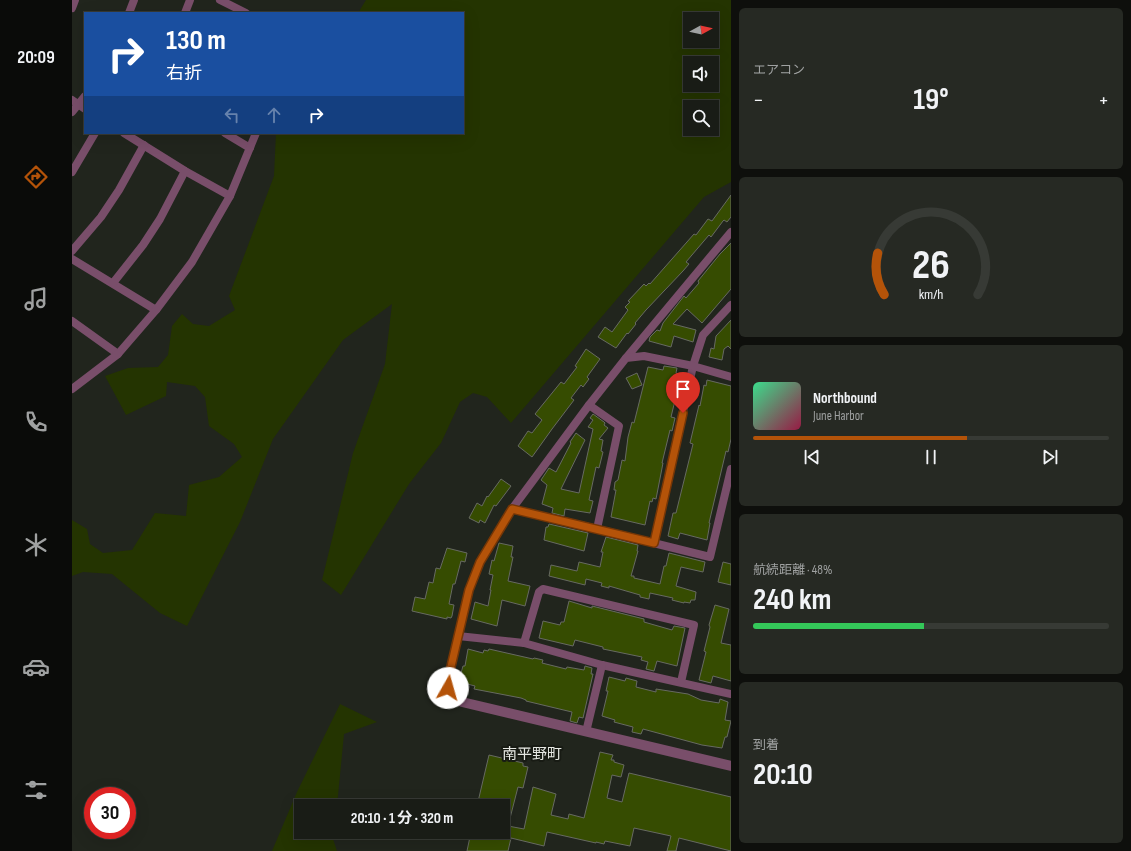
<!DOCTYPE html>
<html lang="ja">
<meta charset="utf-8">
<style>
body{margin:0;font-family:"Sofia Sans Condensed","Noto Sans JP",sans-serif;background:#262923;color:#f1f3f6;height:100vh;display:flex;flex-direction:column;font-size:15px;white-space:nowrap}
*{box-sizing:border-box;margin:0}
p{font-size:13px;color:#9fa1a1}
.icon{flex:none;width:22px;height:22px;fill:none;stroke:currentColor;stroke-width:2;stroke-linecap:round;stroke-linejoin:round}
.map{position:relative;flex:1;overflow:hidden}
.sheet{display:flex;flex-direction:column;gap:8px;padding:8px;background:#0e0f0c;width:400px}
.sheet>*{flex:none}
.hud{position:absolute;left:12px;top:12px;width:380px;height:122px;border-radius:0px;box-shadow:0 4px 16px #0002,0 0 0 1px #373a35;background:#1a4fa0;color:#fff;overflow:hidden}
.needle{width:26px;rotate:82deg}
.buttons{position:absolute;left:611px;top:12px;display:grid;gap:8px}
.buttons a{display:grid;place-items:center;width:36px;height:36px;border-radius:0px;background:#191c16;box-shadow:0 4px 16px #0002,0 0 0 1px #373a35;font-size:20px}
.speed{position:absolute;left:12px;top:787px;display:flex;gap:8px;font-size:20px;font-weight:700;text-align:center}
.speed>*{display:grid;place-content:center;width:52px;height:52px;border-radius:50%;background:#191c16;box-shadow:0 4px 16px #0002,0 0 0 1px #373a35;line-height:1}
.speed .limit{border:6px solid #d22;background:#fff;color:#111}
.pin{position:absolute;display:grid;place-items:center;width:34px;height:34px;color:#fff;margin:-41px -17px;border-radius:50% 50% 50% 0;rotate:-45deg;box-shadow:0 0 4px #0007}
.pin .icon{rotate:45deg}
.me{position:absolute;width:44px;margin:-22px;rotate:7deg;stroke-linejoin:round;filter:drop-shadow(0 0 3px #0008)}
.turn{display:flex;align-items:center;gap:14px;height:84px;padding:0 16px;font-size:18px}
.turn .icon{width:52px;height:52px;stroke-width:2.5}
.turn b{display:block;font-size:28px;line-height:34px}
.lanes{display:flex;align-items:center;height:38px;padding:0 16px;background:#0003;justify-content:center;gap:20px;direction:ltr}
.lanes .off{opacity:.35}
.big{font-size:30px;font-weight:700;line-height:1.1}
.sheet .widget{flex:1;display:flex;flex-direction:column;justify-content:center;gap:6px;min-width:0;padding:0 14px;border-radius:6px;background:#262923}
.sheet .dial{align-items:center;gap:0}
.dial svg{height:104px;overflow:visible;fill:none;stroke:#373a35;stroke-width:7;stroke-linecap:round;text-anchor:middle}
.dial text{fill:#f1f3f6;stroke:none}
.song{display:flex;align-items:center;gap:12px}
.cover{width:48px;height:48px;border-radius:6px;background:linear-gradient(135deg,hsl(150 70% 55%),hsl(340 70% 35%))}
.played{height:4px;border-radius:2px;background:linear-gradient(90deg,#b45309 60%,#373a35 60%)}
.keys{display:flex;justify-content:space-around;direction:ltr}
.heat{display:flex;justify-content:space-between;align-items:center;font-size:22px;direction:ltr}
.charge{height:6px;border-radius:3px;background:linear-gradient(90deg,#34c759 48%,#373a35 0)}
.trip{position:absolute;left:222px;top:799px;width:216px;height:40px;border-radius:0px;background:#191c16;box-shadow:0 4px 16px #0002,0 0 0 1px #373a35;font-weight:700;line-height:40px;text-align:center}
main{display:flex;flex:1;min-height:0}
.dock{display:flex;flex-direction:column;width:72px;justify-content:space-around;align-items:center;background:#0a0b09;color:#9fa1a1}
.dock .icon{width:28px;height:28px}
.dock .selected{color:#b45309}
.dock b{font-size:18px;color:#f1f3f6}
.map>svg:first-child{display:block}
.green{fill:#243401;fill-rule:evenodd}
.building{fill:#364c01;stroke:#676a62}
.lines{fill:none;stroke-linecap:round;stroke-linejoin:round}
.minor{stroke:#794e6a;stroke-width:8}
.tertiary{stroke:#794e6a;stroke-width:10}
.route-casing{stroke:#753606;stroke-width:10}
.route{stroke:#b45309;stroke-width:7}
.labels{text-anchor:middle;stroke-width:4;stroke-linejoin:round;paint-order:stroke}
.quarter-label{font-size:15px;fill:#e6e8e3;stroke:#181b14}
</style>
<main>
<nav class="dock">
<b>20:09</b>
<svg class="icon selected" aria-label="directions" viewBox="0 0 24 24"><path d="M12 3l9 9-9 9-9-9zM9 14v-3h6M13 9l2 2-2 2"/></svg>
<svg class="icon" aria-label="music" viewBox="0 0 24 24"><path d="M9 18V5l10-2v13"/><circle cx="6" cy="18" r="3"/><circle cx="16" cy="16" r="3"/></svg>
<svg class="icon" aria-label="phone" viewBox="0 0 24 24"><path d="M5 4h4l2 5-3 2q2 4 5 5l2-3 5 2v4C11 20 4 13 5 4z"/></svg>
<svg class="icon" aria-label="climate" viewBox="0 0 24 24"><path d="M12 3v18M4 7l16 10M4 17L20 7"/></svg>
<svg class="icon" aria-label="car" viewBox="0 0 24 24"><path d="M5 17H2v-5l4-1 3-4h7l3 4 3 1v5h-3M9 17h6M6 11h13"/><circle cx="7" cy="17" r="2"/><circle cx="17" cy="17" r="2"/></svg>
<svg class="icon" aria-label="filters" viewBox="0 0 24 24"><path d="M4 7h16M4 17h16"/><circle cx="9" cy="7" r="2"/><circle cx="15" cy="17" r="2"/></svg>
</nav>
<div class="map">
<svg width="659" height="851" viewBox="0 0 659 851">
<rect width="100%" height="100%" fill="#21251d"/>
<g class="green">
<path d="M294 0H659V182L632 197 439 423 415 397 401 393 388 402 369 443 337 484 269 595 250 580 281 453 313 364 320 304 271 340 201 439 168 522 115 626 88 613 40 574 11 572 0 576V520L15 529 18 544 31 553 60 550 83 513 114 516 117 485 147 477 170 457 162 444 137 426 133 397 123 386 95 382 94 396 54 415 33 376 56 368 86 367 96 355 100 326 110 314 121 324 137 326 163 310 157 296 202 176 204 133H391V13H286ZM618 19H640V41H618ZM618 63H640V85H618ZM618 107H640V129H618Z"/>
<path d="M268 704 305 722 272 734 265 806H229V832H262L261 839 265 851H200L225 792Z"/>
</g>
<g class="building">
<path d="M659 195V217L655 222 652 220 651 221 639 237 637 235 614 262 617 264 611 271 574 310 563 323 564 324 556 334 555 333 544 348 526 337 533 327 540 332 556 310 553 307 558 302 556 301 572 284 574 286 577 283 578 284 622 234 624 235 636 219 640 221Z"/>
<path d="M659 243V289L630 323 615 309 601 324 624 330 621 342 602 336 599 347 577 341 578 337 585 330 588 331 591 323 612 296 614 298 627 283 626 281 648 254Z"/>
<path d="M659 320V349L656 346 652 349 650 360 637 357 639 348 642 349 644 336Z"/>
<path d="M514 349 528 359 515 377 517 379 511 387 509 385 499 398 502 400 480 429 460 457 446 446 456 431 460 433 470 420 463 414 489 382 492 384 505 367 503 366Z"/>
<path d="M592 366 605 368 604 373 610 375 607 393 605 392 599 417 603 418 600 431 598 430 590 463H591L584 499 581 498 580 502 578 501 573 525 539 517 544 490H542L543 482 546 480 550 460 553 461 556 437 560 422 562 423 576 367 591 370Z"/>
<path d="M565 373 570 385 560 389 554 378Z"/>
<path d="M635 380 659 386V439L656 452 654 451 637 523H638L635 540 608 533 606 539 596 536 601 513H604L621 444 618 443 627 405 628 406 632 385 634 386Z"/>
<path d="M521 414 532 422 533 423 532 425 536 428 527 439 531 440 529 451 531 452 527 468 524 467 517 500 521 501 518 513 493 509 492 516 480 513 481 508 470 504 475 485 469 480 477 468 484 472 499 443 498 442 504 433 513 440 489 489 507 493 521 429 516 427 521 420 518 418Z"/>
<path d="M429 479 439 486 424 506 422 505 413 523 408 520 407 523 397 518 405 503 410 506 415 496 416 497Z"/>
<path d="M477 524 516 533 512 551 472 540 474 527H476Z"/>
<path d="M534 537 566 545 565 551H566L559 576H562V578L588 584 592 566H594L597 553 633 562 631 572 609 567 604 586 624 592 623 600H619L618 603 612 602V603L600 600 601 598 578 593 577 599 568 597V595L537 586V588L529 586 530 583 514 579 513 585 477 576 479 565 505 571 507 562 528 567 531 552H529Z"/>
<path d="M427 543 441 546 439 557H441L436 581 458 586 453 606 430 600 425 626 399 619 403 602 416 606 419 590H418L421 575 417 574 420 560 422 561Z"/>
<path d="M375 548 395 553 393 562 389 561 383 584H381L377 604 382 605 380 616 379 618 375 617V619L340 611 343 597 353 599 357 582 361 583 364 568 368 569Z"/>
<path d="M651 562 659 564V585L646 582Z"/>
<path d="M497 601 520 608V606L572 619V622L600 630 602 626 613 628 605 666 585 661 582 671 574 669 576 662 569 660 570 657 531 649V647L503 640 501 646 467 638 471 621 488 625 489 622H492Z"/>
<path d="M643 605 657 609 649 643 659 645V681L641 676 639 683 627 680 634 652 632 651 638 627 637 625Z"/>
<path d="M396 649 411 653 412 650 416 651 417 649 461 659 462 658 471 660 470 663 494 669 495 667 512 670 513 666 520 668 519 674H521L511 718 507 717 505 723 498 721 500 712 454 701V700L449 698 402 689 403 686 388 682 387 680 391 666H393Z"/>
<path d="M537 677 553 681 554 678 565 681 564 687 584 692V689L616 694 629 700 647 703 648 699 656 702 653 720 659 721 655 737H653L650 748 630 745 571 729 569 734 560 732 561 727 542 722 543 720 530 716 536 691H534Z"/>
<path d="M528 752 541 755 539 760H542V762L552 765 549 777 540 775 535 798 550 802 557 773 659 797V851L607 838 604 851H595L599 836 562 828 558 846 533 841 532 844 524 842V843L475 832 472 846 439 838 436 851H395L399 832H431V806H405L417 755 451 763V766L456 767 451 788 446 787 436 826 452 829 461 787 484 794 479 815 496 819 497 814 512 818Z"/>
</g>
<g class="lines">
<g class="minor">
<path d="M148 0 174 13"/>
<path d="M0 8 3 0"/>
<path d="M57 13 62 0"/>
<path d="M113 13 118 0"/>
<path d="M0 100 13 109"/>
<path d="M0 112 13 96"/>
<path d="M52 133 113 171 158 196"/>
<path d="M153 133 178 148"/>
<path d="M0 172 23 133"/>
<path d="M0 251 29 217 47 190 72 145"/>
<path d="M0 259 84 310"/>
<path d="M41 283 71 245 88 219 113 171"/>
<path d="M0 321 46 354"/>
<path d="M554 358 659 232"/>
<path d="M0 389 46 354 84 310 120 262 158 196 184 133"/>
<path d="M517 405 547 426 525 529"/>
<path d="M440 509 525 529 638 557 659 469"/>
<path d="M582 543 621 366 631 335 659 305"/>
<path d="M386 636 452 643 530 665 659 694"/>
<path d="M452 643 467 592 471 589 622 625 609 682"/>
<path d="M382 696 376 688 377 675 397 590 408 562 440 509 517 405 554 358 572 356 621 366 659 377"/>
<path d="M514 732 530 665"/>
</g>
<path class="tertiary" d="M382 696 390 702 659 766"/>
</g>
<g class="lines">
<g class="route-casing">
<path id="route" d="M376 688 377 675 397 590 408 562 440 509 582 543 611 413"/>
</g>
<use href="#route" class="route"/>
</g>
<g class="labels">
<g class="quarter-label">
<text x="460" y="759">南平野町</text>
</g>
</g>
</svg>
<div class="buttons">
<a><svg class="needle" viewBox="-14 -14 28 28"><path d="M0-13l5 13h-10z" fill="#e53935"/><path d="M0 13l5-13h-10z" fill="#9fa1a1"/></svg></a>
<a><svg class="icon" aria-label="sound" viewBox="0 0 24 24"><path d="M4 9h4l5-4v14l-5-4H4zM17 9q2 3 0 6"/></svg></a>
<a><svg class="icon" aria-label="search" viewBox="0 0 24 24"><circle cx="10" cy="10" r="6"/><path d="M15 15l6 6"/></svg></a>
</div>
<div class="speed"><div class="limit">30</div></div>
<div class="pin" style="left:611px;top:413px;background:#d93025"><svg class="icon" aria-label="arrive" viewBox="0 0 24 24"><path d="M6 21V4h12l-3 4 3 4H6"/></svg></div>
<svg class="me" style="left:376px;top:688px" viewBox="-20 -20 40 40"><circle r="19" fill="#fff"/><path d="M0-13L10 11 0 6-10 11z" fill="#b45309"/></svg>
<div class="trip">20:10 · 1 分 · 320 m</div>
<div class="hud">
<div class="turn"><svg class="icon" aria-label="right" viewBox="0 0 24 24"><path d="M7 20v-9h11M14 6l5 5-5 5"/></svg><div><b>130 m</b>右折</div></div>
<div class="lanes"><svg class="icon off" aria-label="left" viewBox="0 0 24 24"><path d="M17 20v-9H6M10 6l-5 5 5 5"/></svg><svg class="icon off" aria-label="ahead" viewBox="0 0 24 24"><path d="M12 20V5M6 11l6-6 6 6"/></svg><svg class="icon" aria-label="right" viewBox="0 0 24 24"><path d="M7 20v-9h11M14 6l5 5-5 5"/></svg></div>
</div>
</div>
<section class="sheet">
<div class="widget"><p>エアコン</p>
<div class="heat"><a>−</a><b class="big">19°</b><a>+</a></div>
</div>
<div class="widget dial"><svg viewBox="0 0 100 80">
<path d="M14 69A42 42 0 1 1 86 69"/>
<path d="M14 69A42 42 0 0 1 9 37" stroke="#b45309"/>
<text x="50" y="56" font-size="32" font-weight="700">26</text>
<text x="50" y="72" font-size="11">km/h</text>
</svg></div>
<div class="widget">
<div class="song"><i class="cover"></i><div><b>Northbound</b><p>June Harbor</p></div></div>
<div class="played"></div>
<div class="keys"><svg class="icon" aria-label="previous" viewBox="0 0 24 24"><path d="M18 5L8 12l10 7zM5 5v14"/></svg><svg class="icon" aria-label="pause" viewBox="0 0 24 24"><path d="M8 5v14M16 5v14"/></svg><svg class="icon" aria-label="next" viewBox="0 0 24 24"><path d="M6 5l10 7-10 7zM19 5v14"/></svg></div>
</div>
<div class="widget"><p>航続距離 · 48%</p><b class="big">240 km</b><div class="charge"></div></div>
<div class="widget"><p>到着</p><b class="big">20:10</b></div>
</section>
</main>
